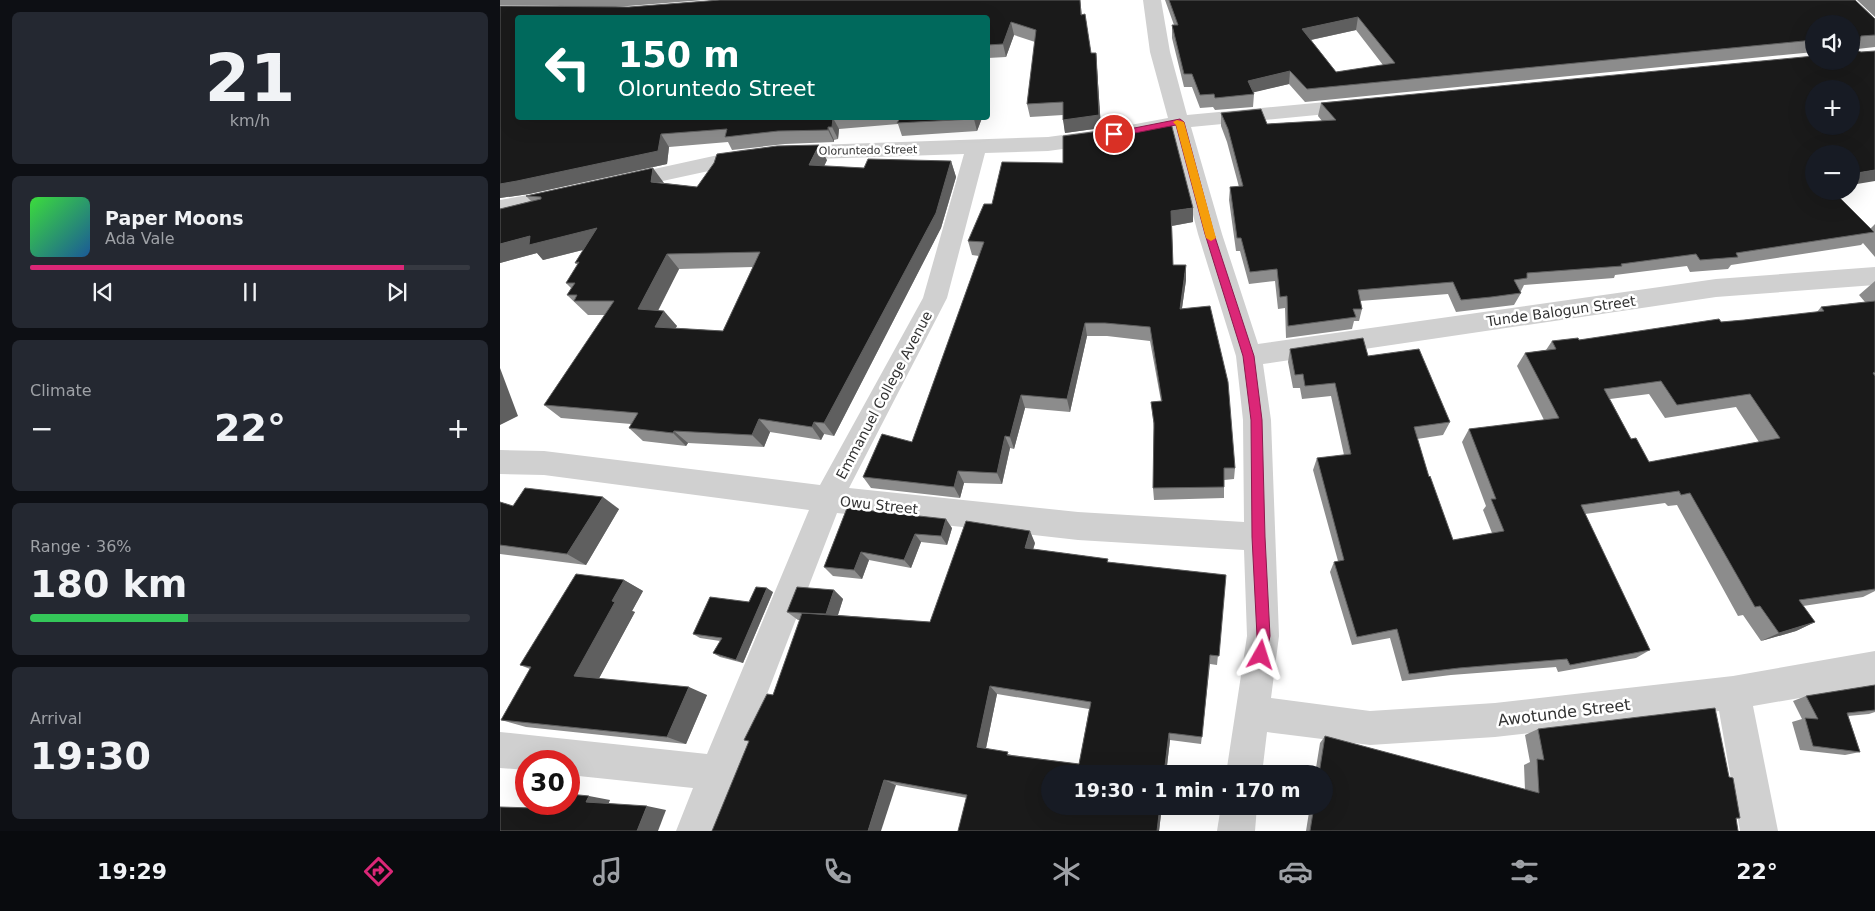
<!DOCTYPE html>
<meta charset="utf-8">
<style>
body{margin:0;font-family:"DejaVu Sans",sans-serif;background:#242831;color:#f1f3f6;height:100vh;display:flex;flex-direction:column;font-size:19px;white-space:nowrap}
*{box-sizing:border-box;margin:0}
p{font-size:16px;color:#9ea1a6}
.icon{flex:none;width:28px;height:28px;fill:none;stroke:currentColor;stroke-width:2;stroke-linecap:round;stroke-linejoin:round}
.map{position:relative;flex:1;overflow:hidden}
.panel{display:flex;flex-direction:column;gap:12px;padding:12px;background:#0d0f14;width:500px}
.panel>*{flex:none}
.banner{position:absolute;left:15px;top:15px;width:475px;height:105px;border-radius:5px;box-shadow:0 5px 20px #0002;background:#00695c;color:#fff;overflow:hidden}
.buttons{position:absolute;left:1305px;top:15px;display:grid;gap:10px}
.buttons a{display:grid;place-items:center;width:55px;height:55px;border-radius:50%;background:#171b24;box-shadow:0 5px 20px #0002;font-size:25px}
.speed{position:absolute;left:15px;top:750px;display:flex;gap:10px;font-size:25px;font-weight:700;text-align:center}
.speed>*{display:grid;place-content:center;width:65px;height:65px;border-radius:50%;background:#171b24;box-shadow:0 5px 20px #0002;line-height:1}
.speed .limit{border:8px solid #d22;background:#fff;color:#111}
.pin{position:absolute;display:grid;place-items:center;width:42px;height:42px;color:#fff;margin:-21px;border:2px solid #fff;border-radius:50%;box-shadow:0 1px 5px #0007}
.me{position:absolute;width:55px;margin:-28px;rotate:6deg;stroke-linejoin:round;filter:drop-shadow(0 0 4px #0008)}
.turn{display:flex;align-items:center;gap:18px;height:105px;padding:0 20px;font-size:22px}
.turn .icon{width:65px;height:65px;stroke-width:2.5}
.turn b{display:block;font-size:35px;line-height:42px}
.big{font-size:38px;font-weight:700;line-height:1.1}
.panel .widget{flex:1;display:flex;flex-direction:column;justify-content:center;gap:8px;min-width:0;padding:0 18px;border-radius:8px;background:#242831}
.panel .dial{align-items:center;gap:0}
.dial b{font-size:65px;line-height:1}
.song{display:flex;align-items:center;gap:15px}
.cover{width:60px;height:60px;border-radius:8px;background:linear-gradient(135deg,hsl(120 70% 55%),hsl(210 70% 35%))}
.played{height:5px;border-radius:2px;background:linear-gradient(90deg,#db2777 85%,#363941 85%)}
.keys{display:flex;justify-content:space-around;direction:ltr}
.heat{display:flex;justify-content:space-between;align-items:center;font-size:28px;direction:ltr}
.charge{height:8px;border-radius:4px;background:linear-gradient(90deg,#34c759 36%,#363941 0)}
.trip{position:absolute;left:541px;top:765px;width:292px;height:50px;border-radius:25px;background:#171b24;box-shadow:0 5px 20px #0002;font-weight:700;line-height:50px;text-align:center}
.menu{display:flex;height:80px;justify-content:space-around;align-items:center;background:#090b0e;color:#9ea1a6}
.menu .icon{width:35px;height:35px}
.menu .on{color:#db2777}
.menu b{font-size:22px;color:#f1f3f6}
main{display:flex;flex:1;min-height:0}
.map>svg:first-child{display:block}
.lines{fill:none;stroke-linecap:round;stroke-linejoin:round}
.minor{fill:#d0d0d0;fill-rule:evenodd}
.wall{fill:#8c8c8c;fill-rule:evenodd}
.shaded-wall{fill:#5f5f5f}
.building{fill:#1a1a1a;stroke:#5f5f5f;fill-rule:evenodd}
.route{fill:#db2777;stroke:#8e194d}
.slow{fill:#f59e0b}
.labels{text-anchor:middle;stroke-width:5;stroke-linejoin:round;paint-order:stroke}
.far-street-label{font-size:11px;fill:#333;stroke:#fff}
.street-label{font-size:14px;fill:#333;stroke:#fff}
.near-street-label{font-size:16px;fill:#333;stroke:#fff}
</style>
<main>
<section class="panel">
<div class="widget dial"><b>21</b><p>km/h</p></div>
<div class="widget">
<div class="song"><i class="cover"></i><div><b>Paper Moons</b><p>Ada Vale</p></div></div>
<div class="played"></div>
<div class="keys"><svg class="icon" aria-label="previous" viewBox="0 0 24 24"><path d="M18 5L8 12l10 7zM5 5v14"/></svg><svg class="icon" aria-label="pause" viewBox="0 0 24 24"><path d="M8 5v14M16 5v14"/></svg><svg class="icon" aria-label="next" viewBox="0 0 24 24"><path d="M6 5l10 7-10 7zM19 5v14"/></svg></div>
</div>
<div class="widget"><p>Climate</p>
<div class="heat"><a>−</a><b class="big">22°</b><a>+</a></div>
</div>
<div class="widget"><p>Range · 36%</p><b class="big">180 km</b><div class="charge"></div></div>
<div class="widget"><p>Arrival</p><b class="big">19:30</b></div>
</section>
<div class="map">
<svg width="1375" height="831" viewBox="0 0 1375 831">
<rect width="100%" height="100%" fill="#fff"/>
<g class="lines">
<g class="minor">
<path d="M643 0H661L670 52 687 115 858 99 865 101 868 105 865 109 858 111 691 127 722 234 758 344 1216 279 1375 267V285L1216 297 763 364 771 420 779 636 771 698 870 711 995 703 1233 676 1375 651V685L1253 706 1278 831H1240L1219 711 995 737 870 745 767 732 762 774H726L747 636 744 550 578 540 337 513 214 831H176L193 788 69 775V761H26V770L0 768V732L207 754 309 510 44 475 0 474V450L44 451 320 485 423 298 464 154 285 160 241 164 121 190 113 188 110 183 113 178 241 150 285 146 548 137 614 128 668 118 650 52ZM671 130 698 234 736 356 743 420 744 522 578 512 349 488 447 298 485 153 548 151 614 142Z"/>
<path d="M45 192 53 195 56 200 53 205 0 216V200Z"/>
<path d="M721 806H757L755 831H717Z"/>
</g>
</g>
<g class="wall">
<path d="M0 0H204L115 7H129L220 0H580L582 15 585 14 591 53H596L601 128 565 133 563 115 530 117 527 104 535 42 514 35 506 57 488 58V18H18V118H482L477 131 402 136 398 124 339 129 338 139 334 140V142L285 144 232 150 228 142 169 147 167 164 29 194 0 198V6H62L0 5Z"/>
<path d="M665 0H1355L1375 19V47L1357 49 1356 50 1351 154 1314 191 1370 229 1375 224V257L1363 243 1361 245 1231 265 1228 269 1190 272 1187 266 1115 275 1114 278 1024 285 1021 291H1020L1021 293 1014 305 956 312 948 294 860 301 862 309 859 321H854L852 329 786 338 785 308 778 309 775 281 749 284 740 251H736L729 200 730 187H739L727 142 721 126V113L767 124 822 121 818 116 821 103 1351 61 1314 24V52L805 102 789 84 753 92 754 94 753 107 715 110 713 107 700 108 692 87H684L672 38V25H674ZM856 30 883 65 836 72 811 40Z"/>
<path d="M1357 0H1375V17Z"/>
<path d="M600 134 693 222 672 226 673 265 686 280 682 308 735 468 734 479 724 480V498L654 500 653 488 654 428 651 402 661 401 650 341 607 336H587L570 412 525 408 514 449 510 448 502 484 464 483 460 498 371 488 363 477 412 442 479 256 472 255 468 241 492 204 563 163Z"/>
<path d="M327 160 324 166 364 168 451 161 456 177 441 228 334 436 324 434 321 440 270 432 264 447 188 443 186 446 143 441 129 428 131 424 61 418 44 405 105 315H88L67 295 71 288 66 283 78 265 75 263 83 250 43 260 37 253 0 263V209L31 201 26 196 164 183 197 187ZM253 267 223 331 175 328 177 326 158 311 179 269Z"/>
<path d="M1375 281V591L1363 597 1303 606 1315 622 1296 631 1261 641 1243 615 1238 616 1177 505 1168 506 1165 503 1085 514 1150 650 1136 658 1058 672 1056 667 951 675 902 681 890 638 852 645 830 572 834 562 838 561 813 470 817 458 844 455 831 396 802 399 800 388H793L788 362 790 349 868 356 950 422 943 435 917 439 929 477 953 540 992 533 983 510 986 506 962 442 969 429 1044 420 1017 366 1025 353 1046 350 1052 341 1079 340 1221 322 1244 320 1317 312 1321 307 1365 302 1359 295ZM1149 394 1165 418 1236 407 1259 442 1149 462 1131 439 1110 399Z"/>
<path d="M0 502 13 506 119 509 86 565 0 554Z"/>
<path d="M347 508 452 528 447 545 421 542 411 568 369 560 362 579 333 576 324 567Z"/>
<path d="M535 543 533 549 608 559V562L726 575 717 665 710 664 701 744 670 740 666 774H550L662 806 659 831H458L467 798 396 785 244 740 273 695 300 620H298L287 612 334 590 343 599 338 615 430 622ZM497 694 589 709 579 764 512 755 486 748Z"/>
<path d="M124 580 143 591 132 611 135 612 99 678 207 695 186 744 26 727 1 720 30 669 20 665Z"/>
<path d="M273 592 243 663 220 657 213 653 220 641 200 638 193 634 249 602Z"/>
<path d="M1375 685V712L1369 714 1348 716 1360 752 1345 755 1300 750 1292 722 1302 719 1293 701 1306 696Z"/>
<path d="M1038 729 1229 777 1240 818 1236 819 1238 831H806L810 806H825V774H815L820 743 825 736 1025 790 1024 765 1030 762 1025 735Z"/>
</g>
<g class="shaded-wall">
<path d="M858 17 856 30 801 42 802 29Z"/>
<path d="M511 22 514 35 506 57 503 44Z"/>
<path d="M596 53 601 128 565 133 563 120Z"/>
<path d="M790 71 789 84 747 94 748 81Z"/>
<path d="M333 118 339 129 338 139 332 127Z"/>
<path d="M474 118H482L477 131 474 119Z"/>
<path d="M328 127 334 140V142L328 130Z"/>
<path d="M161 134 169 147 167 164 29 194 0 198V184Z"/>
<path d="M319 145 327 160 317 181 309 165Z"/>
<path d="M451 161 456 177 441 228 334 436 324 423Z"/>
<path d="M153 168 164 183 151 182Z"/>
<path d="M1375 170V181L1351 185V174Z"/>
<path d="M693 208V222L671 226V211Z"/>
<path d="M97 228 110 243 43 260 37 253 0 263V244L30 236Z"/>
<path d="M167 254 179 269 151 324 138 309Z"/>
<path d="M686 265V280L680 322V309Z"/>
<path d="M164 311 177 326 168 341 155 327Z"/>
<path d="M585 323 587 336 570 412 567 399Z"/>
<path d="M0 368 18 416 0 425Z"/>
<path d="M521 395 525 408 514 449 510 437Z"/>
<path d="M259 419 270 432 264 447 252 435Z"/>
<path d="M314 422 324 434 321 440 312 427Z"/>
<path d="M174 431 188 443 186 446 173 433Z"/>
<path d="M505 436 510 448 502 484 497 473Z"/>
<path d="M458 471 464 483 460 498 454 487Z"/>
<path d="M103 497 119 509 86 565 67 554Z"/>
<path d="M446 519 452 528 447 545 441 536Z"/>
<path d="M530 531 535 543 530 560 525 548Z"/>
<path d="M415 534 421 542 411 568 404 560Z"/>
<path d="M361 552 369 560 362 579 354 570Z"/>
<path d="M124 580 143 591 132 611 135 612 96 684 74 676 112 601Z"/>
<path d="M267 588 273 592 243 663 236 660Z"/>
<path d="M334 590 343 599 335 624 325 616Z"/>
<path d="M1315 622 1296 631 1261 641 1279 633Z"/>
<path d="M490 686 497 694 485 753 477 747Z"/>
<path d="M189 687 207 695 186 744 167 737Z"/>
<path d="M669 733 670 740 666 774H664Z"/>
<path d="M384 780 396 785 381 831H368Z"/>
<path d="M89 796 110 800 108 805 86 802Z"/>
<path d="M147 806 166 810 158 831H137Z"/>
<path d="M660 806H662L659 831H657Z"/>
</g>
<g class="building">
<path d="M220 0H580L581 15 585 14 591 53H596L599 115 563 120V102L527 104 536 30 511 22 503 44 488 45V18H18V118H333L332 127H328V130L278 131 225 137 227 129 161 134 158 151 17 181 0 184V6L129 7Z"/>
<path d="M669 0H1355L1375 19V35L1361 36 1359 46 1354 47 1353 49 1361 52 1375 51V170L1351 174V154H1314V191H1333L1374 232 1236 253 1238 257 1200 260 1196 254 1121 264 1122 266 1027 273V278L1014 280 1021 293 991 297 961 300 953 282 858 290 862 309H853L856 317 788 326 787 296 780 297 777 269 750 272 741 238H737L730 187 743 186 728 129 721 113 761 109 767 124 836 120 821 103 1314 56V61H1351V24H1314V40L807 89 790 71 748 81 754 94 715 98 714 94 700 95 692 74H684L672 25H678ZM858 17 895 63 836 72 802 29ZM1314 89H1351V126H1314Z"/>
<path d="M400 118H474V119L397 123Z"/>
<path d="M671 123 693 208 671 211 673 265H686L680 309 710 306 728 382 735 468H724V487L653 488 654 423 651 402 662 401 650 327 605 323H585L567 399 521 395 510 437 505 436 497 473 458 471 454 487 363 477 382 434 412 442 484 242 468 241 484 204H492L502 162 563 163V136L600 131V134Z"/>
<path d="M319 145 309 165 364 168 368 159 451 161 436 213 324 423 314 422 312 427 259 419 252 435 174 431 173 433 129 428 138 413 44 405 114 301H74L77 295H67L75 283H66L79 262 75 263 97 228 29 245 30 236 0 244V209L41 199V197L26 196 153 168 151 182 197 187 214 163 217 154 277 146ZM260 252 223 331 155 327 164 311 138 309 167 254Z"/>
<path d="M1375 301V372L1373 373 1375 376V589L1299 600 1315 622 1279 633 1260 606 1255 607 1190 493 1181 495 1179 491 1081 505 1150 650 1070 665 1067 659 959 668 909 674 897 629 857 637 834 562 844 560 817 458 851 454 835 383 805 386 803 374 795 375 790 349 863 338 868 356 919 349 950 422 914 427 929 477 930 476 953 540 1004 531 991 499H996L969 429 1059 418 1025 353 1056 349 1052 341 1078 338 1079 340 1219 319 1221 322 1244 320 1324 311 1321 307ZM1161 381 1177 405 1250 394 1280 438 1149 462 1136 438 1131 439 1104 389Z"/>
<path d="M25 488 103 497 67 554 0 545V502L13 506Z"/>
<path d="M347 508 446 519 441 536 415 534 404 560 361 552 354 570 324 567Z"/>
<path d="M466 521 530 531 525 548 608 559 607 562 726 575 719 656 710 655 702 737 669 733 664 774H550V806H660L657 831H458L467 795 384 780 368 831H212L249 741 244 740 267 694 273 695 302 613 430 622ZM490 686 591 702 579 764 507 755 508 752 477 747Z"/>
<path d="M76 574 124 580 112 601 115 602 74 676 189 687 167 737 1 720 31 667 20 665Z"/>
<path d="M256 587 267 588 236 660 213 653 222 638 193 634 210 597 249 602Z"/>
<path d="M297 587 334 590 326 614 302 613 287 612Z"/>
<path d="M1375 685V710L1347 713 1360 752 1313 746 1305 718 1318 719 1306 696Z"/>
<path d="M1215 708 1229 777 1233 778 1240 818H1236L1238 831H810L814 806H825V774H819L825 736 1039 793 1037 759 1044 760 1038 729Z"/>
<path d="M69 794 89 796 86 802 147 806 137 831H0V807L34 808 37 804H69Z"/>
</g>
<path class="route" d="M680 119 684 122 714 234 754 356 762 420 765 537 770 636 765 660 761 662 756 660 754 655 757 636 752 537 751 420 743 356 705 234 676 125 614 137 609 134 614 132Z"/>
<path class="slow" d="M677 120 684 122 716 238 711 241 706 238 676 125 673 122Z"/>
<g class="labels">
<g class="far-street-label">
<text transform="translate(368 150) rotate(-1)" y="4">Oloruntedo Street</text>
</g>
<g class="street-label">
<text transform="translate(1061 311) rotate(-8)" y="5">Tunde Balogun Street</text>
<text transform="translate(384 395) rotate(-62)" y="5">Emmanuel College Avenue</text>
<text transform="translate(379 505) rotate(6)" y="5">Owu Street</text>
</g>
<g class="near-street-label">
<text transform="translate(1064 712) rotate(-7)" y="6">Awotunde Street</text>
</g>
</g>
</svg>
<div class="buttons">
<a><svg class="icon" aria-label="sound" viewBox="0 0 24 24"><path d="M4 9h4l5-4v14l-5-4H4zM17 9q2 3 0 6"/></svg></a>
<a>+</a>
<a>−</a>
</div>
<div class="speed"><div class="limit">30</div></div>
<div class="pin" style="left:614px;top:134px;background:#d93025"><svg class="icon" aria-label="arrive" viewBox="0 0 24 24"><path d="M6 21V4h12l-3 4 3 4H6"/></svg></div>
<svg class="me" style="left:761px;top:655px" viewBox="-20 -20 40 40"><path d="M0-17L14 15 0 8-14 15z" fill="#db2777" stroke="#fff" stroke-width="4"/></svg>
<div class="trip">19:30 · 1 min · 170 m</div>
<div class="banner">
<div class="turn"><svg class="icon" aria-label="left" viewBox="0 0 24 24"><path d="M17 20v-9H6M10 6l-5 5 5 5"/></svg><div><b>150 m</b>Oloruntedo Street</div></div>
</div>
</div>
</main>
<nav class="menu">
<b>19:29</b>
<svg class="icon on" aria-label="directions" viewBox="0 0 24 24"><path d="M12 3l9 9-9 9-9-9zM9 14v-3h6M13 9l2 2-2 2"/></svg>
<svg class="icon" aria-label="music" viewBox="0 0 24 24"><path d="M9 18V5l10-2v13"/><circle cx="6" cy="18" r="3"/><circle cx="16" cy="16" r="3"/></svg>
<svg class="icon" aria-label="phone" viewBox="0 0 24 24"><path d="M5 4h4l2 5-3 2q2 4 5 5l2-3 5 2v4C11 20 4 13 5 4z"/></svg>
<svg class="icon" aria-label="climate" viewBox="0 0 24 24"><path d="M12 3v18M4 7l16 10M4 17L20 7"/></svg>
<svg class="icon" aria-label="car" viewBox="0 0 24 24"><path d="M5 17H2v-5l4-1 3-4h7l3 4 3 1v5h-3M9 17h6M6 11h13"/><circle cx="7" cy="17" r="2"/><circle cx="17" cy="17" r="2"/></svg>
<svg class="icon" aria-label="filters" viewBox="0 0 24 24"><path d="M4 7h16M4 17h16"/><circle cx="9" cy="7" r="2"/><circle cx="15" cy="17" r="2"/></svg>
<b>22°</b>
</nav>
